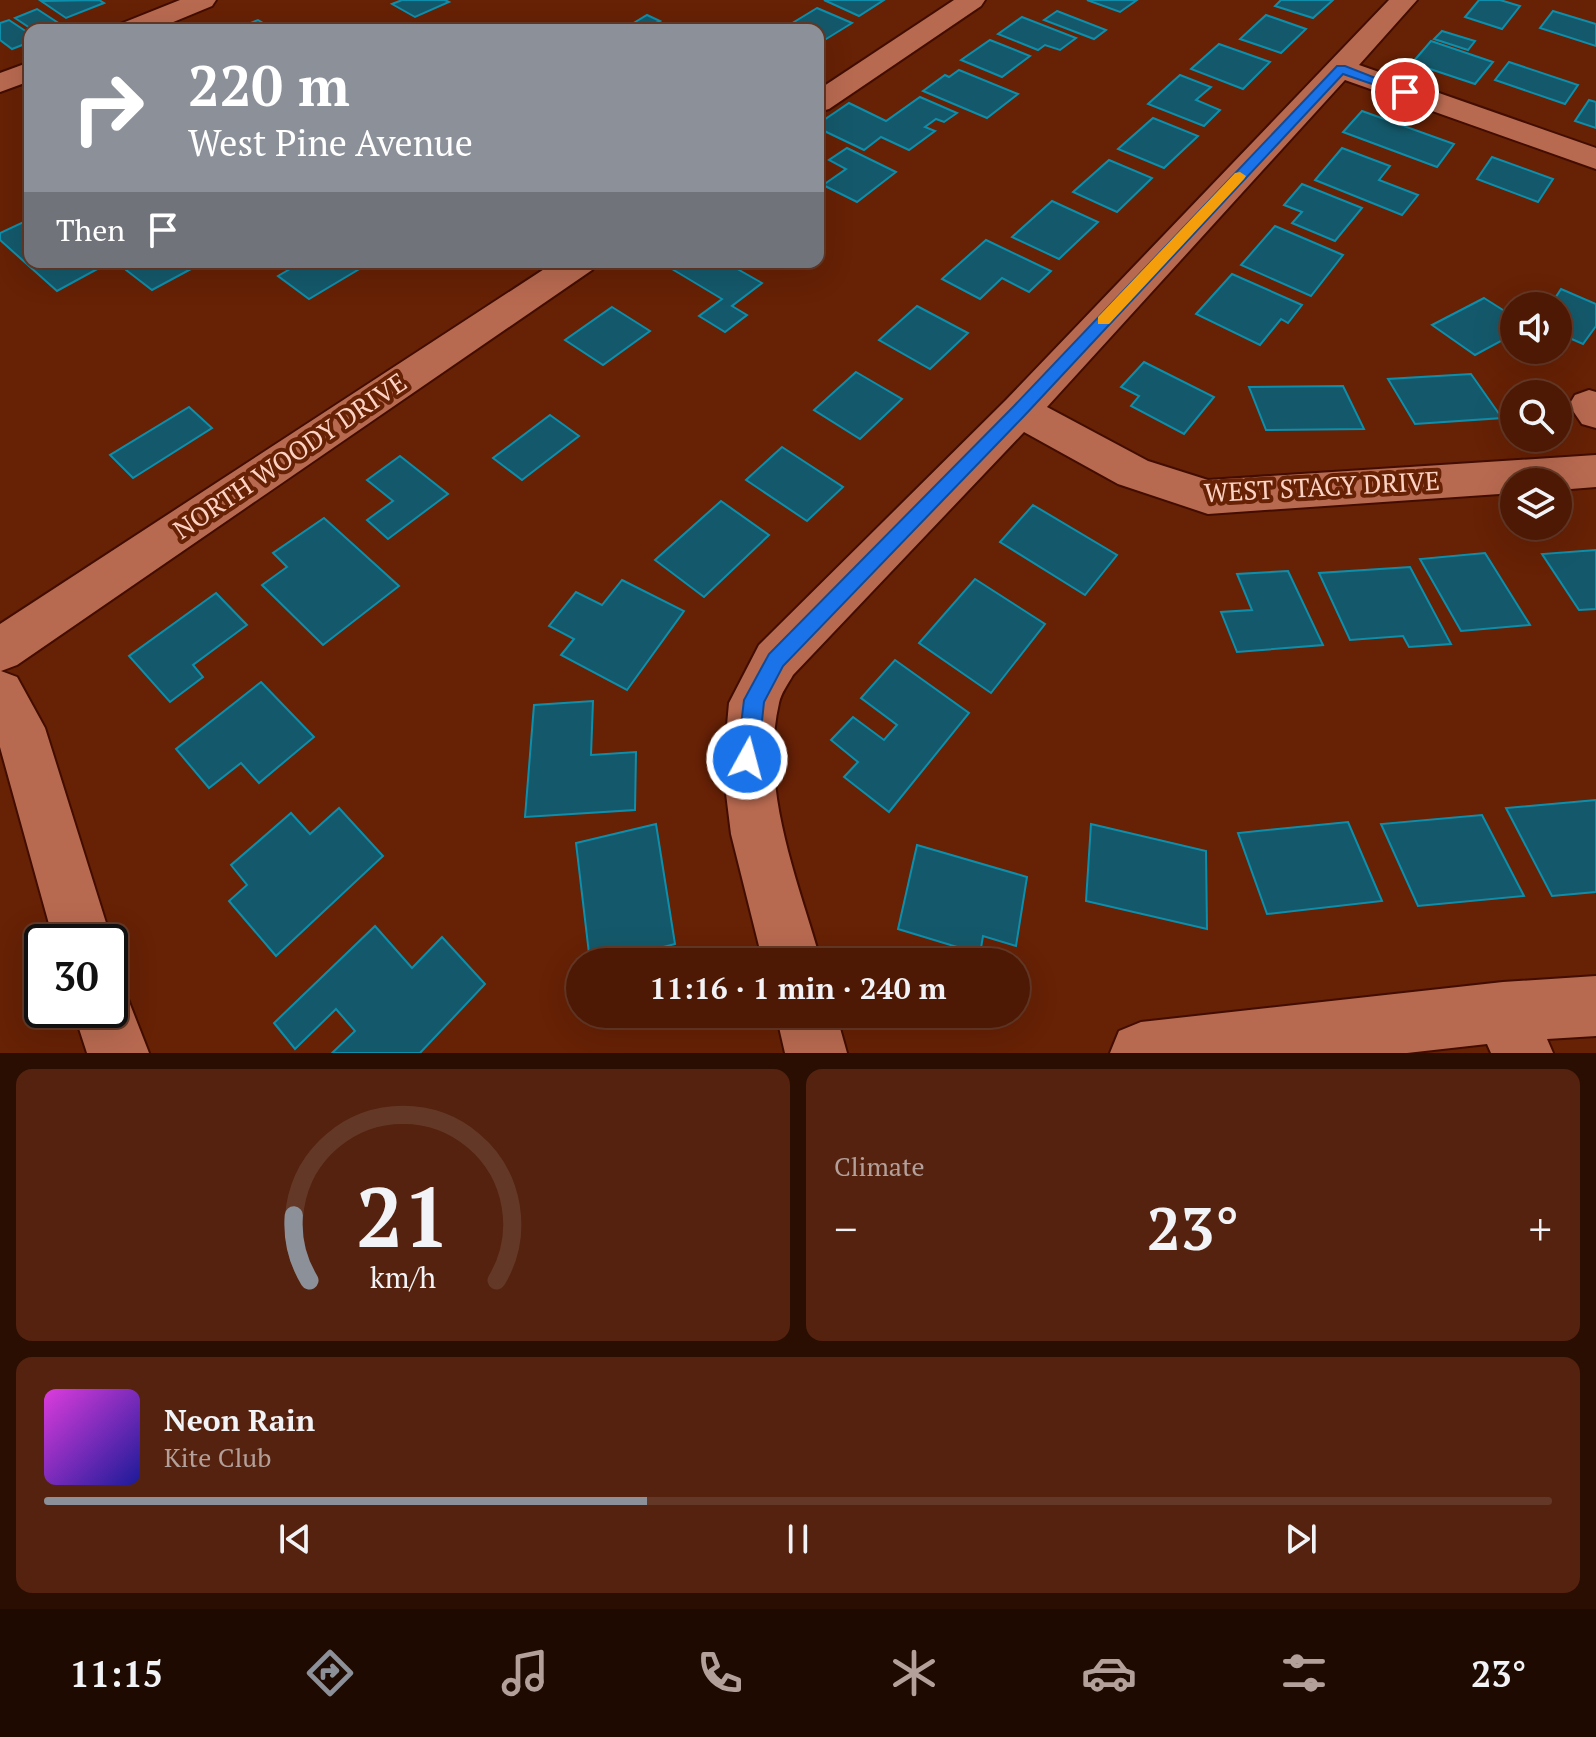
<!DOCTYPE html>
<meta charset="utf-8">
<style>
body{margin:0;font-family:"PT Serif",serif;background:#54220e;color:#f1f3f6;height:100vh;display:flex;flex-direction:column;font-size:30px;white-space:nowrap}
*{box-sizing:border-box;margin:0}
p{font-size:26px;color:#b3a09a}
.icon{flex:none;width:44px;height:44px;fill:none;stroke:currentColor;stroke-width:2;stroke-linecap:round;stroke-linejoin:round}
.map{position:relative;height:1053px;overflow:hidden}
.panel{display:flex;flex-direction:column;gap:16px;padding:16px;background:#2a0e02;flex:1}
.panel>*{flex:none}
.hud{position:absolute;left:24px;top:24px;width:800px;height:244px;border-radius:16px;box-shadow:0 8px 32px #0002,0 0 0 2px #643826;background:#8c9099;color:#fff;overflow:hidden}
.controls{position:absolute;left:1500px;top:292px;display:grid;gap:16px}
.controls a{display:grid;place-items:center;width:72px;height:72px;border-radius:50%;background:#4d1904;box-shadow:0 8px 32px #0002,0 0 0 2px #643826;font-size:40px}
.speed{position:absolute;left:24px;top:924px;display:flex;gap:16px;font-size:40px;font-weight:700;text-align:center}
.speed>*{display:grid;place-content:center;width:104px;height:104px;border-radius:50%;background:#4d1904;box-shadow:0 8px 32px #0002,0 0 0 2px #643826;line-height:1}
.speed .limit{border:4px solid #111;border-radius:12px;background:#fff;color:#111}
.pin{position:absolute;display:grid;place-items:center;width:68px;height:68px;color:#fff;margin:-34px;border:4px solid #fff;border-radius:50%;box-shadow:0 2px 8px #0007}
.me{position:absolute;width:88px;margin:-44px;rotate:7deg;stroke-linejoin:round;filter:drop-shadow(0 0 6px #0008)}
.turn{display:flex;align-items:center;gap:28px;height:168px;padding:0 32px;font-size:36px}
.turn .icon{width:104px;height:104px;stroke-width:2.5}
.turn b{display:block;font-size:56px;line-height:68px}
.then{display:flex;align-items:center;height:76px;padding:0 32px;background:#0003;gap:16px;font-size:30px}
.big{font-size:60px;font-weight:700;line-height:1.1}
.panel .tile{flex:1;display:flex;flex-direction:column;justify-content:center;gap:12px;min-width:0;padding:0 28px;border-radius:16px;background:#54220e}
.panel .dial{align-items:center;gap:0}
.dial svg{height:208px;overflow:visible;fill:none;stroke:#643826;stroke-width:7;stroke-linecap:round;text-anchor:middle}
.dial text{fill:#f1f3f6;stroke:none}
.song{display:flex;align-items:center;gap:24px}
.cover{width:96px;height:96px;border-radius:12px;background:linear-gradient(135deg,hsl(300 70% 55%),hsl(240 70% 35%))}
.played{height:8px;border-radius:4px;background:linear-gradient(90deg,#8c9099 40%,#643826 40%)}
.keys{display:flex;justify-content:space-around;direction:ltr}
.heat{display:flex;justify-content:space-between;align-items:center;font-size:44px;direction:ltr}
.panel .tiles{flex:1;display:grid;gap:16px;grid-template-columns:1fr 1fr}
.tile:last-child{grid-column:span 2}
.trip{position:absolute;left:566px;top:948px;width:464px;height:80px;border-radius:40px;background:#4d1904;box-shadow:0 8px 32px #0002,0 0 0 2px #643826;font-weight:700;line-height:80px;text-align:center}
.tab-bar{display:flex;height:128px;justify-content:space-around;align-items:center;background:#1f0a02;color:#b3a09a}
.tab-bar .icon{width:56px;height:56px}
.tab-bar .active{color:#8c9099}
.tab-bar b{font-size:36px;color:#f1f3f6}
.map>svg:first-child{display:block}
.building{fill:#14596b;stroke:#0d8fac;stroke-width:2}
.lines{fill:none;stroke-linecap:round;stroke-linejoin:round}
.minor-casing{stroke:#420d00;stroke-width:4}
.minor{fill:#b86a50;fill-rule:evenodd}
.route{fill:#1a73e8;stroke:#114b97;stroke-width:2}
.slow{fill:#f59e0b}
.labels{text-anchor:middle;stroke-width:8;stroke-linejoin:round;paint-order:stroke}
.street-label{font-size:26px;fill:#fed2c3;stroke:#672105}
</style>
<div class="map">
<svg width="1596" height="1053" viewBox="0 0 1596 1053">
<rect width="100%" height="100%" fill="#672105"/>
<g class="building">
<path d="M99 0 104 3 66 18 41 1Z"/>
<path d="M402 0H445L449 2 415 17 392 4Z"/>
<path d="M824 0H884L859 16Z"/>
<path d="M1087 0H1137L1120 12Z"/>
<path d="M1281 0H1333L1313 18 1275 6Z"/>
<path d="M1479 0H1500L1520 6 1502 29 1465 17Z"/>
<path d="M817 8 852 23 818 44V30H781Z"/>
<path d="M37 9 66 28 33 30 15 18Z"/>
<path d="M1057 11 1106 30 1094 39 1044 20Z"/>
<path d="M1553 11 1596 24V46L1540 28Z"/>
<path d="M647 15 660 21 644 29 632 24Z"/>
<path d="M1266 15 1306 29 1281 53 1240 39Z"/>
<path d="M1022 17 1076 38 1060 50 1045 45 1038 50 998 34Z"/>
<path d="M9 20 30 34V42L12 49 0 40V23Z"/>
<path d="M258 20 275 30H233Z"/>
<path d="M1442 31 1475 41 1468 50 1434 39Z"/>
<path d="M990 40 1030 56 1002 77 961 60Z"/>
<path d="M1431 41 1493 62 1475 84 1412 63Z"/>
<path d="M1219 44 1270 62 1243 89 1191 69Z"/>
<path d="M1509 62 1578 85 1565 104 1495 80Z"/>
<path d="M959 70 1018 94 987 118 923 91 945 75 949 77Z"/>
<path d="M1180 75 1211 87 1196 100 1220 110 1204 126 1148 104Z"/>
<path d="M920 97 957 113 944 122 936 119 925 127 935 131 909 150 881 137 864 150 818 128V124L849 103 886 121Z"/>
<path d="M1589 100 1596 102V128L1575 121Z"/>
<path d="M1362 111 1454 144 1437 167 1343 132Z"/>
<path d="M1153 118 1198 136 1164 168 1118 149Z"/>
<path d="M847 148 896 172 857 202 823 185 846 169 829 160Z"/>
<path d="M1342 148 1390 166 1379 180 1418 195 1402 215 1315 180Z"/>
<path d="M1492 157 1553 179 1538 202 1477 179Z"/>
<path d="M1109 160 1152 178 1117 212 1073 192Z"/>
<path d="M1302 184 1362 208 1335 241 1292 223 1302 212 1284 205Z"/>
<path d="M1052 201 1098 222 1059 259 1012 237Z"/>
<path d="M30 219V262H95L101 267 57 291 0 240V233Z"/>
<path d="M1275 226 1343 255 1311 296 1241 265Z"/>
<path d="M986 240 1051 271 1029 292 1002 278 980 299 942 279Z"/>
<path d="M141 262H204L152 290 126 270Z"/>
<path d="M302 262H371L309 299 278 276Z"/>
<path d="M682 262H725L762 283 732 306 747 315 725 332 699 316 722 299 672 269Z"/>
<path d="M1232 274 1302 305 1288 323 1281 319 1260 345 1196 314Z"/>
<path d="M1561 289 1596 304V326L1583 344 1558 333V306H1550Z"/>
<path d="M1484 298 1514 317V334L1475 355 1432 325Z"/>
<path d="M917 306 968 333 930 369 879 340Z"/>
<path d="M612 307 650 331 603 365 565 340Z"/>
<path d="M1144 362 1214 397 1184 434 1131 406 1139 396 1121 387Z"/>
<path d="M856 372 902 399 860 439 814 410Z"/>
<path d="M1471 374 1502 418 1415 424 1388 379Z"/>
<path d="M1343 386 1364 429 1266 430 1249 387Z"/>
<path d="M189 407 212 428 133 478 110 455Z"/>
<path d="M550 415 579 436 522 480 493 458Z"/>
<path d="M782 447 843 487 807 521 746 480Z"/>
<path d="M400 456 448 494 388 539 367 520 393 501 367 480Z"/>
<path d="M721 501 769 535 704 597 655 560Z"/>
<path d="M1033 505 1117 555 1085 595 1000 542Z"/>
<path d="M324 518 399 586 323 645 262 585 287 567 273 553Z"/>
<path d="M1596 550V609L1579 610 1542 554Z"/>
<path d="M1485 553 1530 625 1461 631 1420 559Z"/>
<path d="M1410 567 1451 644 1409 647 1403 636 1350 640 1319 573Z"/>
<path d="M1288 571 1323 645 1237 652 1221 612 1252 610 1237 574Z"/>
<path d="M975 579 1045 624 991 693 919 643Z"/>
<path d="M622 580 684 611 627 690 561 655 574 639 549 626 576 592 602 605Z"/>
<path d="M216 593 247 625 193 665 203 677 170 702 129 656Z"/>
<path d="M895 660 969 713 889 812 844 777 858 762 831 740 853 717 884 740 897 725 861 698Z"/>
<path d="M261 682 314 737 259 783 241 763 209 788 176 749Z"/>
<path d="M593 701 591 755 636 752 635 810 525 817 534 705Z"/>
<path d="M1596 800V892L1552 896 1506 808Z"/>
<path d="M339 808 383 856 276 956 229 901 247 885 231 865 291 813 310 834Z"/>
<path d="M1482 815 1524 896 1418 906 1381 824Z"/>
<path d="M1348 822 1382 901 1267 914 1238 833Z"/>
<path d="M656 824 675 944 605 962H590L576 843Z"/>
<path d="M1091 824 1206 851 1207 929 1086 901Z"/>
<path d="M917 845 1027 877 1016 946 983 936 980 954 898 929Z"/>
<path d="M375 926 412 968 442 937 485 984 420 1053H332L355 1031 336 1009 295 1049 274 1023Z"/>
</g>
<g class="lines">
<g class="minor-casing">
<g id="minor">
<path d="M180 0H216L212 6 154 30H116L120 24Z"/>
<path d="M954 0H985L981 6 829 109 818 112V90Z"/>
<path d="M1389 0H1417L1359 65 1596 148V169L1345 80 1047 407 1148 461 1208 480 1596 455V487L1558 490V482H1514V493L1208 514 1118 484 1024 432 793 675C788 684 781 693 779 703 759 789 798 880 821 962H763L731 834 723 769 729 703 759 645 1006 400Z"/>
<path d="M30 62V81L0 92V73Z"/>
<path d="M555 262H598L592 270 17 665 1 671 17 677 45 728 112 942 110 946V942H54L0 747V624Z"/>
<path d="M1589 390 1596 392V428L1582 424 1569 405 1575 395Z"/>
<path d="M1596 976V1036L1547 1039 1553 1053H1491L1487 1044 1407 1053H1110L1119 1031 1141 1022 1503 982Z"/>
<path d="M110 983 124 989 149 1053H87L73 1010H110Z"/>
<path d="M776 1014H836L847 1053H785Z"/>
</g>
</g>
<use href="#minor" class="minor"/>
</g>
<path class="route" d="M1337 66H1345L1411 92 1401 94 1343 74 1025 415 783 666 764 702 758 759 755 766 747 769 740 766 737 759 744 700 769 654 1014 406Z"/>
<path class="slow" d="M1240 172 1246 176 1244 179 1109 324H1098V317L1235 173Z"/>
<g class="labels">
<g class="street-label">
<text transform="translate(290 456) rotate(-34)" y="9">NORTH WOODY DRIVE</text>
<text transform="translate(1322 487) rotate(-3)" y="9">WEST STACY DRIVE</text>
</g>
</g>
</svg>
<div class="controls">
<a><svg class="icon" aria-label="sound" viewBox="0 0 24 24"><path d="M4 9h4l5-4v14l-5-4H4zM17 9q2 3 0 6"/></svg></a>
<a><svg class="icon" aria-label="search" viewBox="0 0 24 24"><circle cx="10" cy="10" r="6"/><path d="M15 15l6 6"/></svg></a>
<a><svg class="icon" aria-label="layers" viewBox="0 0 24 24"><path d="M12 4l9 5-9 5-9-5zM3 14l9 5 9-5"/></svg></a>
</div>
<div class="speed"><div class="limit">30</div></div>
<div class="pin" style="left:1405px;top:92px;background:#d93025"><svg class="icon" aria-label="arrive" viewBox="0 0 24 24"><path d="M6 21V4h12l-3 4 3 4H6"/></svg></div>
<svg class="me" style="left:747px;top:759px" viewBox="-20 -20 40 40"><circle r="17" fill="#1a73e8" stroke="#fff" stroke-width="3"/><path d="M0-11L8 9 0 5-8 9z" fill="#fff"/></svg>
<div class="trip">11:16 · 1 min · 240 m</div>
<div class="hud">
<div class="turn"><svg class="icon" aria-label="right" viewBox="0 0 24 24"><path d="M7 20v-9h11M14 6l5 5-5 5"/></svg><div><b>220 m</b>West Pine Avenue</div></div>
<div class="then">Then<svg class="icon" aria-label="arrive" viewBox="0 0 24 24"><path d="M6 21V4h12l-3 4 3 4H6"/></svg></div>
</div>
</div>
<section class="panel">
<div class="tiles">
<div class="tile dial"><svg viewBox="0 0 100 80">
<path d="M14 69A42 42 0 1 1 86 69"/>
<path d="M14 69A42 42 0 0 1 8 44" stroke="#8c9099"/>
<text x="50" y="56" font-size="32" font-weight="700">21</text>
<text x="50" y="72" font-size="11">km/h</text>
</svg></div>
<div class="tile"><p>Climate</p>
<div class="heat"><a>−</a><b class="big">23°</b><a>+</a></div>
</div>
<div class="tile">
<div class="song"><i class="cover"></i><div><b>Neon Rain</b><p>Kite Club</p></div></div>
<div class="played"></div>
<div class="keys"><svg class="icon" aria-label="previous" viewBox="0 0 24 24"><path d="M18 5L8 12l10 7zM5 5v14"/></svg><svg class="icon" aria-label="pause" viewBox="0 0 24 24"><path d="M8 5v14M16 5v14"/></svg><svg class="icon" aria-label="next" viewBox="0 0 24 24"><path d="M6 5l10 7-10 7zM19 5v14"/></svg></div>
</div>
</div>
</section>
<nav class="tab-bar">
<b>11:15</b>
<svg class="icon active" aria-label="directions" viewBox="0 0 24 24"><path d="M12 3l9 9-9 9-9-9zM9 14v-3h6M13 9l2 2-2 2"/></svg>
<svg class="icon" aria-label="music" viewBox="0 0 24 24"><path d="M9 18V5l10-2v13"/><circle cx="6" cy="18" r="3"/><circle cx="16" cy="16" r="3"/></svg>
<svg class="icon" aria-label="phone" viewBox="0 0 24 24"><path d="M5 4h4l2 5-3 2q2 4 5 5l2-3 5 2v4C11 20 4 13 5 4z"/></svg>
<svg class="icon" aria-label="climate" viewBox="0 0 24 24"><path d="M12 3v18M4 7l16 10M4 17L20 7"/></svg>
<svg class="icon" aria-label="car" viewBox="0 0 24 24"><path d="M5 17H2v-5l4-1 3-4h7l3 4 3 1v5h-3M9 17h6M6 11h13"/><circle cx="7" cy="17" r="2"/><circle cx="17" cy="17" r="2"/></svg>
<svg class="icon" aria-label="filters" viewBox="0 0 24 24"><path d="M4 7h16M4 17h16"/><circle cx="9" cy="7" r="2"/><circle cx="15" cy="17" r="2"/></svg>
<b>23°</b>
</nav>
